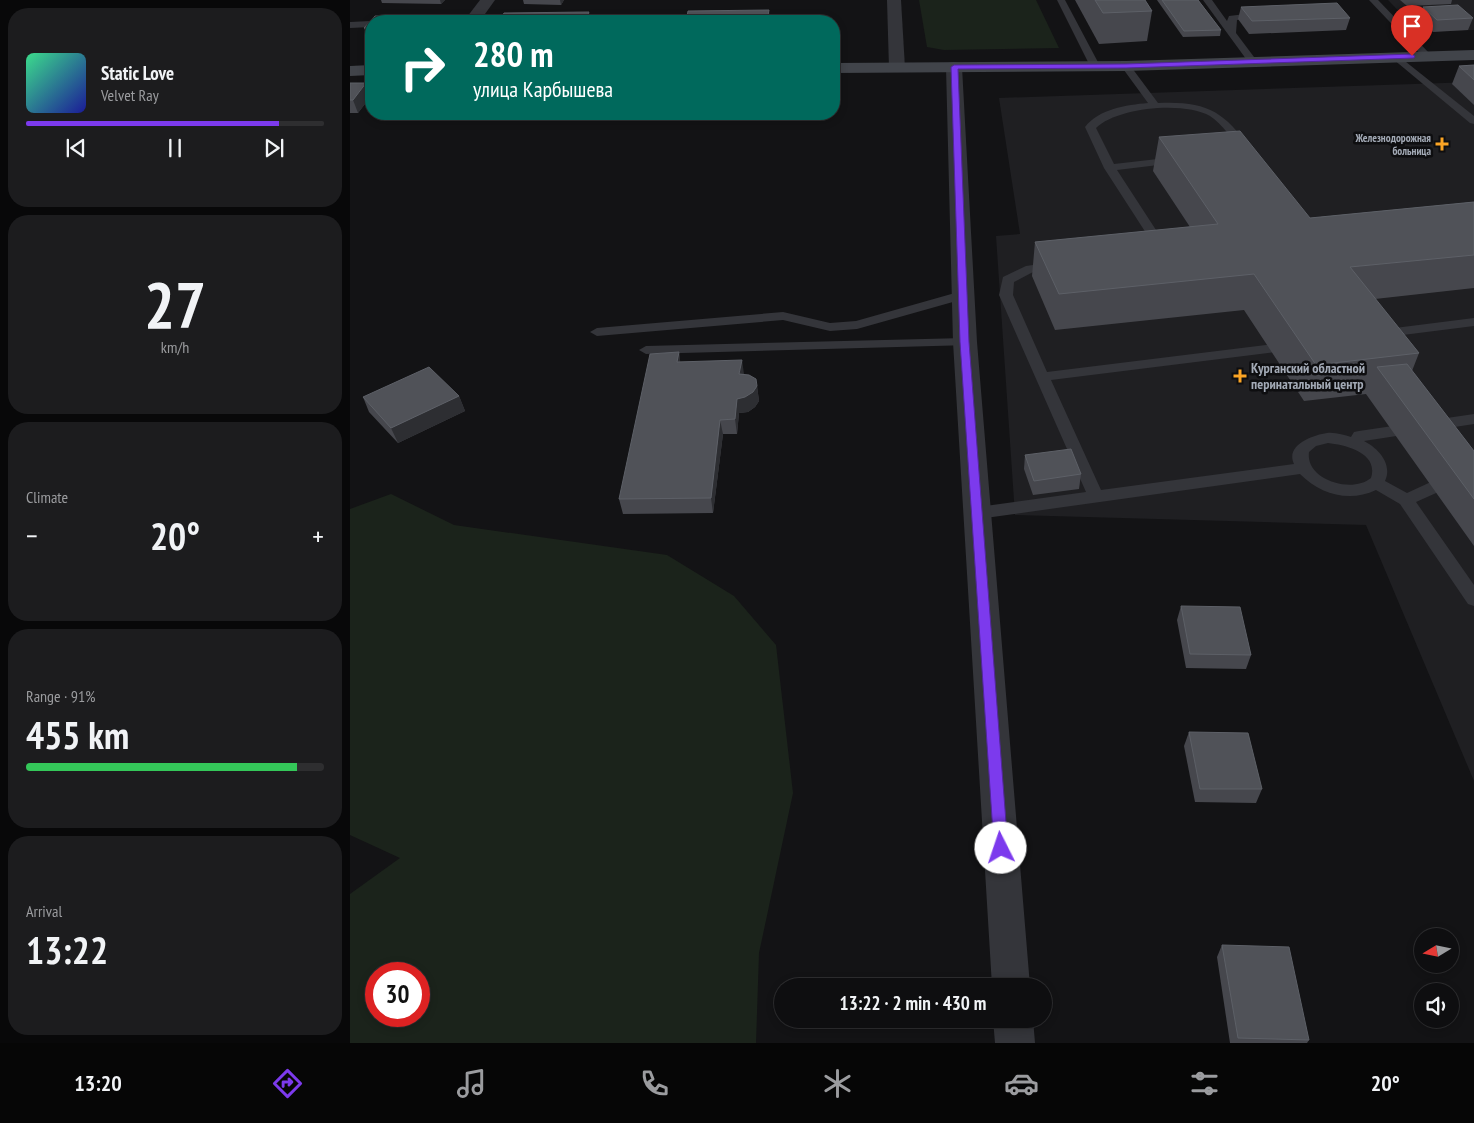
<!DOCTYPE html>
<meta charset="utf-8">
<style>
body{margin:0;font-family:"PT Sans Narrow",sans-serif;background:#1c1c1e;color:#f1f3f6;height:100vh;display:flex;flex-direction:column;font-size:19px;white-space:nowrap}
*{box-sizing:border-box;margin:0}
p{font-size:16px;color:#9b9c9f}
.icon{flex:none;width:28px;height:28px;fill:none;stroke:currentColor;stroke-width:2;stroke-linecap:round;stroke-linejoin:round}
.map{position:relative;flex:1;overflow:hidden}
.details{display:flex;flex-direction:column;gap:8px;padding:8px;background:#080809;width:350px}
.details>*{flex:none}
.hud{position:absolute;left:15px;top:15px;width:475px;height:105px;border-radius:20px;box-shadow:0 2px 8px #0003,0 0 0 1px #2e2e30;background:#00695c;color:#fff;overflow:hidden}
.needle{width:32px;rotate:260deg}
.buttons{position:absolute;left:1064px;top:928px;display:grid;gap:10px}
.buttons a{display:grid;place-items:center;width:45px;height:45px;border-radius:50%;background:#0e0e10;box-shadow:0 2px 8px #0003,0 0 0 1px #2e2e30;font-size:25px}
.speed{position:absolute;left:15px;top:962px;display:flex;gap:10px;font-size:25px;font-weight:700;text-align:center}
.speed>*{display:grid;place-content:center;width:65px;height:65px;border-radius:50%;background:#0e0e10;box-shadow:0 2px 8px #0003,0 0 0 1px #2e2e30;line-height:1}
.speed .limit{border:8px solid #d22;background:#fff;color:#111}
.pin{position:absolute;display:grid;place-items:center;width:42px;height:42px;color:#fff;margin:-51px -21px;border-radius:50% 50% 50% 0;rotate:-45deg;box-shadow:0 0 5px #0007}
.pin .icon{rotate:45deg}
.me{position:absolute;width:55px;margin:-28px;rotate:356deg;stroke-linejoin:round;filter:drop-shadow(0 0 4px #0008)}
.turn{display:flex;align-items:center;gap:18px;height:105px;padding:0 25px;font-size:22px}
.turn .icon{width:65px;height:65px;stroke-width:2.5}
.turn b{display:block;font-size:35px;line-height:42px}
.big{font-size:38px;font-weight:800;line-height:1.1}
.details .widget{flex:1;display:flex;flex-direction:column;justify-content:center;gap:8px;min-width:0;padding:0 18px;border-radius:20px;background:#1c1c1e}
.details .dial{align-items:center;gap:0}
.dial b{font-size:65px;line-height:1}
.song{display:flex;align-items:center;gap:15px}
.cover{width:60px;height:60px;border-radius:8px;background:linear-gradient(135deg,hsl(150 70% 55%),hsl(240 70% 35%))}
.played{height:5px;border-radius:2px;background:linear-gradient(90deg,#7c3aed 85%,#2e2e30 85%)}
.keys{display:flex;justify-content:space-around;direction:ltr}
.heat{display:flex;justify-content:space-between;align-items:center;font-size:28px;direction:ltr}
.charge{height:8px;border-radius:4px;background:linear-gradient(90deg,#34c759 91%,#2e2e30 0)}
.trip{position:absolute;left:424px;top:978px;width:278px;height:50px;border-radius:25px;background:#0e0e10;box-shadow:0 2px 8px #0003,0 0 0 1px #2e2e30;font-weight:800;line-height:50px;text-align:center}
.tabs{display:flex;height:80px;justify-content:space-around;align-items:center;background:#060606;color:#9b9c9f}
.tabs .icon{width:35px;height:35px}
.tabs .on{color:#7c3aed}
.tabs b{font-size:22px;color:#f1f3f6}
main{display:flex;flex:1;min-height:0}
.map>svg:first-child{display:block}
.built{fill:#1f1f22}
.green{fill:#1b231b;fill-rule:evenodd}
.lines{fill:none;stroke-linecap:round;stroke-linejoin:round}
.service{fill:#34353a;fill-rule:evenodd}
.minor{fill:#34353a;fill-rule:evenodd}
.secondary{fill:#41444a;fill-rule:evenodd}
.wall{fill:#46474d}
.shaded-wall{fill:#2d2e32}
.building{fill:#505258;stroke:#5d6067}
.route{fill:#7c3aed;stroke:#51269a}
.poi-dot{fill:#fba424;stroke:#0e0e10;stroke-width:2}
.labels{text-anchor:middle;stroke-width:5;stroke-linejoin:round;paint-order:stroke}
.far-poi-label{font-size:11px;font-weight:bold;fill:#a3aab6;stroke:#0e0e10;text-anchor:end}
.poi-label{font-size:14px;font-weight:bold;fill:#a3aab6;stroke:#0e0e10;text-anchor:start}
</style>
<main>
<section class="details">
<div class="widget">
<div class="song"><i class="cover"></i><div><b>Static Love</b><p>Velvet Ray</p></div></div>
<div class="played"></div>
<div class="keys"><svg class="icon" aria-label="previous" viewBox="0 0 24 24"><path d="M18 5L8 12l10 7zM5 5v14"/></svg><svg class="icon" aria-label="pause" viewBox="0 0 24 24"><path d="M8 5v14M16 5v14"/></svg><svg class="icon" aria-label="next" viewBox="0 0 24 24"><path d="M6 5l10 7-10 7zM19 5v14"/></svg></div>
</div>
<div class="widget dial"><b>27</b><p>km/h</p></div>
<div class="widget"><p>Climate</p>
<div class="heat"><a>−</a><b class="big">20°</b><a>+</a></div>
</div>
<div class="widget"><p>Range · 91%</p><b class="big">455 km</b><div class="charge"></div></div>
<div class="widget"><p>Arrival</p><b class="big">13:22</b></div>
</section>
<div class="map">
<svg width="1124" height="1043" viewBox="0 0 1124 1043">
<rect width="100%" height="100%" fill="#131315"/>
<g class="built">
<path d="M1038 0H1124V30L1069 32Z"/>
<path d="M1124 82V781L1016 525 665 515 646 236 670 234 649 98Z"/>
</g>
<g class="green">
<path d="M569 0H686L709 48 594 50 577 47Z"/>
<path d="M41 494 104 525 317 555 384 596 426 645 443 793 409 953 406 1043H0V894L50 858 0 835V509ZM26 974H69V1016H26Z"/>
</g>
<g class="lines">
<g class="service">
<path d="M707 0H715L750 66 748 68 745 69 740 66Z"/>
<path d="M853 0H862L877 21 879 16 912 12V16L887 20 886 33 907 61 905 63H899Z"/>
<path d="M1019 0H1028L1080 54V58H1074Z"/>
<path d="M21 21V27L0 28V22Z"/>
<path d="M1046 54 1124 116V124L1120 123 1043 59V55Z"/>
<path d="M776 63 779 64 808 103C855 101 873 110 900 148L895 151 891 150C882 139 873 125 860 116 835 101 767 107 746 128L764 164 825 157 831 160 825 163 767 170 819 250 813 254 807 250 754 168 735 127C749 109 776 105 798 103L771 66Z"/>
<path d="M704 262 710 266 708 269 683 272 664 282 663 295 697 372 941 342 948 346 941 350 701 380 751 490 944 464C935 445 963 435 977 433 985 432 994 435 1001 437L1004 432 1009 431 1124 414V424L1014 441C1028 448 1043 464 1035 481L1057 493 1109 469 1124 466V476L1066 502 1124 585V606L1118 604 1050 504 1026 490C999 503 970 494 950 474L628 519 622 517 620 513 622 509 628 507 736 492 649 295 653 277 676 266ZM978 443C996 445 1029 453 1021 478 1002 494 955 480 959 452L966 446Z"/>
<path d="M612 291 619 295 617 298 507 329 480 331 433 320 247 336 240 332 247 328 433 312 480 323 506 321Z"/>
<path d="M1124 318V326L1029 338 1022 334 1029 330Z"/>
<path d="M615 338 620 339 622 342 620 345 296 354 289 350 296 346Z"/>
</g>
<g class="minor">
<path d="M130 0H145L130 21H114Z"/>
<path d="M537 0H551L555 68 553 72H541L539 68Z"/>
<path d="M604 62 610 63 612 67 627 342 680 986H642L603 342 596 67 598 63Z"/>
<path d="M643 1019H683L685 1043H645Z"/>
</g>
<g class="secondary">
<path d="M1124 50V60L776 71 484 73V63L776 61Z"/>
<path d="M21 65V75L0 76V66Z"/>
</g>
</g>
<g class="wall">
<path d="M31 0H95L91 4 32 3Z"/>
<path d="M173 0H214L211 5 174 4Z"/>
<path d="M725 0H795L802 11 797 41 749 44Z"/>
<path d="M807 0H848L871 30 870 36 833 37Z"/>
<path d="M1050 0H1102L1101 4 1057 6Z"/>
<path d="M891 7 1000 18 996 30 899 34 888 19Z"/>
<path d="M1073 7 1123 18 1118 30 1083 32 1070 19Z"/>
<path d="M25 16H63L65 21H21V40H19L14 28Z"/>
<path d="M1124 65V105L1102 84 1109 66Z"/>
<path d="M0 83 21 96 8 113H0Z"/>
<path d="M809 137 960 218 1124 202V288L1025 299 1069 353 1062 371 1124 451V546L1016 394 954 401 894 310 705 330 682 276 685 242 840 227 803 171Z"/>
<path d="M329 352 330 362 394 374 407 386 409 401 405 407 398 412 389 413 387 434H373L363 513 273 514 269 499Z"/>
<path d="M109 396 115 411 48 443 19 412 13 397Z"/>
<path d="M675 455 731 474 729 489 683 495 674 469Z"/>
<path d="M831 606 901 655 896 669 836 668 827 620Z"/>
<path d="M839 732 912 789 906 803 845 802 834 746Z"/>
<path d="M872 945 959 1040 957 1043H880L867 957Z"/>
</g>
<g class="shaded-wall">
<path d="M90 0H95L91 4Z"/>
<path d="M210 0H214L211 5Z"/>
<path d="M419 10 420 21H417Z"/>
<path d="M239 12 241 21H235Z"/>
<path d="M63 16 65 21H58Z"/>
<path d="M16 83 21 96 8 113 3 100Z"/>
<path d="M329 352 331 367 327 362Z"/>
<path d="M392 360 394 374H389Z"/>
<path d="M407 386 409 401 405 407 398 412 389 413 387 434 385 419 387 399Z"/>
<path d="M109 396 115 411 48 443 41 428Z"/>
<path d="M370 420 373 434 363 513 361 498Z"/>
</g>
<g class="building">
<path d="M745 0H795L802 11 753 13Z"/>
<path d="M812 0H848L871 30 834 31Z"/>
<path d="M987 3 1000 18 902 21 891 7Z"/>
<path d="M1108 5 1123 18 1087 20 1073 7Z"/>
<path d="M419 10 417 21H336L338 11Z"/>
<path d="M239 12 235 21H149L154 13Z"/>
<path d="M25 16H63L58 21H21V28H14Z"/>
<path d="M1124 65V80L1109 66Z"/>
<path d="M0 83H16L3 100H0Z"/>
<path d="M890 131 960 218 1124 202V255L1000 267 1069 353 966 365 904 274 709 294 685 242 868 224 809 137Z"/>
<path d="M329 352 327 362 392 360 389 374 399 375 406 379 407 386 403 392 395 397 387 399 385 419 370 420 361 498 269 499 300 354Z"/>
<path d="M1057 364 1124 451V499L1027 367Z"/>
<path d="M79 367 109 396 41 428 13 397Z"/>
<path d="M721 449 731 474 684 481 675 455Z"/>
<path d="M831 606 890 607 901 655 840 654Z"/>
<path d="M839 732 898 733 912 789H850Z"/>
<path d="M872 945 939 947 959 1040 888 1038Z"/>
</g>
<path class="route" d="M1062 54 1065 56 1064 58 776 68 608 69 619 342 658 848 656 853 651 855 646 853 644 848 610 342 601 67 604 65 776 64Z"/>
<g class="poi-dot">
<path d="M1089.5 136.5h5v5h5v5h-5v5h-5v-5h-5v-5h5z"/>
<path d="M887.5 368.5h5v5h5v5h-5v5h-5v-5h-5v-5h5z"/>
</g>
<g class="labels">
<g class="far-poi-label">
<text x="1081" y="142">Железнодорожная<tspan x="1081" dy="13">больница</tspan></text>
</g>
<g class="poi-label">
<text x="901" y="373">Курганский областной<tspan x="901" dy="16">перинатальный центр</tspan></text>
</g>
</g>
</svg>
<div class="buttons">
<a><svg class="needle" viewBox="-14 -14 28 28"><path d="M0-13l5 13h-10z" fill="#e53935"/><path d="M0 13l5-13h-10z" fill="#9b9c9f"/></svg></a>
<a><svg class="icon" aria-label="sound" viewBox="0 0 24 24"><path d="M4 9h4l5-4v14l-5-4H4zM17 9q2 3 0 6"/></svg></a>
</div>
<div class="speed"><div class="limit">30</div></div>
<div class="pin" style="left:1062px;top:56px;background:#d93025"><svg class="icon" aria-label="arrive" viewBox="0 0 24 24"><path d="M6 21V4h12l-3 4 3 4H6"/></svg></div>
<svg class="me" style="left:651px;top:848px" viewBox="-20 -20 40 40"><circle r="19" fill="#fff"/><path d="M0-13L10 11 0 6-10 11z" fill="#7c3aed"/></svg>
<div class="trip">13:22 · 2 min · 430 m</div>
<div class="hud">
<div class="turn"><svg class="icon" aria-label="right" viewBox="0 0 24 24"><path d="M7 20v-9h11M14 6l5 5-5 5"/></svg><div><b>280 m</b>улица Карбышева</div></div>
</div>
</div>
</main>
<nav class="tabs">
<b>13:20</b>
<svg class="icon on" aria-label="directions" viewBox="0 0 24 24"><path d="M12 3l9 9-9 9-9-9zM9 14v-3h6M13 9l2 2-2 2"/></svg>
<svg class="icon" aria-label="music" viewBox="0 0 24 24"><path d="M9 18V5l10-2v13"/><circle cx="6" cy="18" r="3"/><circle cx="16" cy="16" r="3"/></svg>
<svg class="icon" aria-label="phone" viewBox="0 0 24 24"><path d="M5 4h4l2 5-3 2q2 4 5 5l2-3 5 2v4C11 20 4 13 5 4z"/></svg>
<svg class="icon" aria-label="climate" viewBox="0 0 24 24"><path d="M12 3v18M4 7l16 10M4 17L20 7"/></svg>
<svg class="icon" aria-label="car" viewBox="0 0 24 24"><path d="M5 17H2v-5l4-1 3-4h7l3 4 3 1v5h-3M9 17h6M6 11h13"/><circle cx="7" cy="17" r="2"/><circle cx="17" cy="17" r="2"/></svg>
<svg class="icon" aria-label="filters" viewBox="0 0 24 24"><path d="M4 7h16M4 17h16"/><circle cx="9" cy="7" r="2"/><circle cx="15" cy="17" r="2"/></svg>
<b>20°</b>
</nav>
